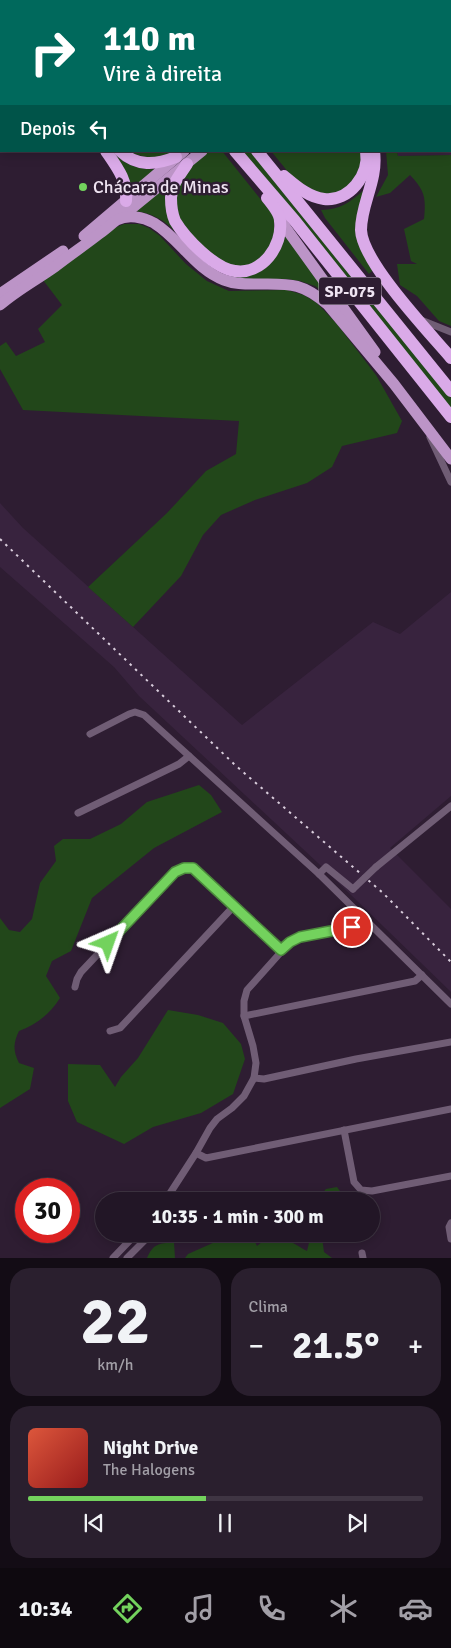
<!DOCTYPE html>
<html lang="pt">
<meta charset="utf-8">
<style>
body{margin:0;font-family:Signika,sans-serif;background:#2a1f2e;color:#f1f3f6;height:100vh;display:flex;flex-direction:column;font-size:19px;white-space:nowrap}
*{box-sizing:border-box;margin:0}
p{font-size:16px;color:#a29fa7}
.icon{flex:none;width:28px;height:28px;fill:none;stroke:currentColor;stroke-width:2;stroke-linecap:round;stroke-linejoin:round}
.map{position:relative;height:1258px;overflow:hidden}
.details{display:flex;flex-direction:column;gap:10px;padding:10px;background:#130c15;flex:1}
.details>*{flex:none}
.top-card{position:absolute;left:0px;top:0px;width:451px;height:152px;box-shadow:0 2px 12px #0003,0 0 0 1px #3f3543;background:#00695c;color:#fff;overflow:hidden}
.speed{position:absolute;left:15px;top:1178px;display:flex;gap:10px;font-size:25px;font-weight:700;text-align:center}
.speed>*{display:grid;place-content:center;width:65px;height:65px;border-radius:50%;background:#221626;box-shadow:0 2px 12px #0003,0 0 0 1px #3f3543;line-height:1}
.speed .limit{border:8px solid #d22;background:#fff;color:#111}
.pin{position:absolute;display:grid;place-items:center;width:42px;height:42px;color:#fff;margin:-21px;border:2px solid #fff;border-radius:50%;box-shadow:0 1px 5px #0007}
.me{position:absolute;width:55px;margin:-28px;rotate:43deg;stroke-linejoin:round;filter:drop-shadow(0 0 4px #0008)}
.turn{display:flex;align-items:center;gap:18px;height:105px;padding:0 20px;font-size:22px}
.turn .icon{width:65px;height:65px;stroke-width:2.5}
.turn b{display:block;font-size:35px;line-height:42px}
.then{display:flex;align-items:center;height:48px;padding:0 20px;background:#0003;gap:10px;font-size:19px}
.big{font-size:38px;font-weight:800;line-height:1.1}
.details .card{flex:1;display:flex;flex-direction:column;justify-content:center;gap:8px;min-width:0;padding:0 18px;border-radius:20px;background:#2a1f2e}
.details .dial{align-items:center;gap:0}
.dial b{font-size:65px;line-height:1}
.song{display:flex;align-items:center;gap:15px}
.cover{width:60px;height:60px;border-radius:8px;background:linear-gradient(135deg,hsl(10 70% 55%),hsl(0 70% 35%))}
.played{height:5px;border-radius:2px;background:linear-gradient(90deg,#73d25d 45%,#3f3543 45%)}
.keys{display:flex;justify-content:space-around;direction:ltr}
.heat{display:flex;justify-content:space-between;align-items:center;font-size:28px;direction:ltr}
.details .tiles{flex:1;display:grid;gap:10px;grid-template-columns:1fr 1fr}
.card:last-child{grid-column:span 2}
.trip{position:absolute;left:95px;top:1192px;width:285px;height:50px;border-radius:25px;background:#221626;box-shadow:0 2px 12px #0003,0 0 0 1px #3f3543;font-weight:800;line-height:50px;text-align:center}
.tabs{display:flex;height:80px;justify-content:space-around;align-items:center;background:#0e090f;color:#a29fa7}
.tabs .icon{width:35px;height:35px}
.tabs .active{color:#73d25d}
.tabs b{font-size:22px;color:#f1f3f6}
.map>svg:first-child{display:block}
.built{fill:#38233e}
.green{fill:#22471a}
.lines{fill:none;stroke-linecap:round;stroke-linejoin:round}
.street{stroke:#705d75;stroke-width:7}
.primary{stroke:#bc94c7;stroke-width:11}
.highway{stroke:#daaae8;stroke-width:12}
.rail{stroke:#d9cddc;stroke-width:2;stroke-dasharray:2.5 5;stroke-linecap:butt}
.street-bridge{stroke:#705d75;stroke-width:7}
.route-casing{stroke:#4b883c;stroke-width:12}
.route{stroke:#73d25d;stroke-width:9}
.poi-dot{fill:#73d25d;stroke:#2e1d32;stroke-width:2}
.labels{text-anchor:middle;stroke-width:5;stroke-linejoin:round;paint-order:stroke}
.shield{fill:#2e1d32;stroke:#b5a8b8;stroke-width:1}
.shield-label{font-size:16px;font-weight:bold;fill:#efe4f2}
.poi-label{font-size:18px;fill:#efe4f2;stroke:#2e1d32;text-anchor:start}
</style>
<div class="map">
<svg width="451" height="1258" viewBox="0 0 451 1258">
<rect width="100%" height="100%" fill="#2e1d32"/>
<g class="built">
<path d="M450 4 451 155 398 156 397 151H450Z"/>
<path d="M0 503 23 528 242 725 373 622 400 634 451 592V796L390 848 451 909V992L318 863 139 696 114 667 0 567Z"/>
</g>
<g class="green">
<path d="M158 0H250L251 1H159Z"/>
<path d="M127 151H176C158 161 145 158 127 151Z"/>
<path d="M209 151H222L274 216V241L257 264 231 267 201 246 178 217 174 193 190 165Z"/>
<path d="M240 151H252L451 398V412Z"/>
<path d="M271 151H362L365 163 346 192 323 196 293 178Z"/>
<path d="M386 151H397L398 156 451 155V326L439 321 417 296 400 285 397 264H417L411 261 404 229 424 219C426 197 425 191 410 175L390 193 376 197 388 175Z"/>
<path d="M116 155C127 166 141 170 156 169L130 193Z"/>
<path d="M171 179 177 234C166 220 150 212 133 211Z"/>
<path d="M363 191 365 194 361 206 373 270 369 274 325 218 321 210C341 209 347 204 363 191Z"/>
<path d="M124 224H139L149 228 160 236 186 264 207 281 229 291 287 290 304 295 317 303 337 324 376 375 402 421 397 433 342 446 332 467 307 483 255 500 221 515 203 535 181 576 133 627 88 587 167 513 206 471 236 454 239 421 23 410 0 369V346L6 342 16 356 45 342 38 329 62 305 43 280 109 230Z"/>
<path d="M283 232 332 298 315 286 300 281 287 279 239 280 224 272 248 274Z"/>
<path d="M199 785 211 795 222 812 154 848 92 898 71 951 52 961 46 976 60 998C50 1014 37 1024 19 1031 13 1043 13 1051 19 1063L34 1068 30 1089 0 1108V918L9 930 20 932 32 919 40 883 56 861 54 846 63 839H90L121 824 147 802Z"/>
<path d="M168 1010 198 1015 223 1023 241 1044 245 1059 233 1094 201 1113 153 1127 124 1144 77 1122 68 1101V1064L100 1065 115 1087 121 1077 138 1058Z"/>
<path d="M337 1187 347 1201H315L326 1189Z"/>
<path d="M311 1234H326L322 1237 324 1252 332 1258H185L188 1254 224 1238 254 1240 257 1246C276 1229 289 1241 307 1251Z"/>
<path d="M174 1242 175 1258H147C154 1243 158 1244 174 1242Z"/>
</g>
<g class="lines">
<g class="street">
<path d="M421 320 451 332"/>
<path d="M430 437 451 482"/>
<path d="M90 734 129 714 135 712 144 715 319 874 451 1004"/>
<path d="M78 813 179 764 189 756"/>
<path d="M376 867 451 806"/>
<path d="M319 874 326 867 353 889"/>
<path d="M75 987 77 979 81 972 175 872 184 868H193L281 950"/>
<path d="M244 1016 415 981 422 975"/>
<path d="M110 1031 120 1028 234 906"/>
<path d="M254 1078 264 1079 356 1059 451 1042"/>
<path d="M344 1130 354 1182 361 1190 372 1191 451 1176"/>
<path d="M196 1153 206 1158 451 1109"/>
<path d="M165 1201 196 1153 210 1128 217 1119 232 1108 244 1096 254 1078 256 1063 253 1046 244 1016V1001L247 990 290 942 300 937 352 927 365 920"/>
<path d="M451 1223 449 1227 451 1239"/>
<path d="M362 1253 363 1258"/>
<path d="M113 1258 136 1234"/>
<path d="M127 1258 151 1234"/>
</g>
<g class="primary">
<path d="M365 1 366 0"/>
<path d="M377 1 378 0"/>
<path d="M120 218 202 151"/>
<path d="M280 220 375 352"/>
<path d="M84 236 184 151"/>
<path d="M0 294 63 251"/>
<path d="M0 305C17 290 38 279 56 266 70 255 85 245 99 234 105 230 111 224 117 220 128 214 143 217 154 223 180 239 195 269 224 280 234 284 244 284 254 284 288 284 301 281 328 305L394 384 451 459"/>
</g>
<g class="highway">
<path d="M112 0 113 1"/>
<path d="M136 0 137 1"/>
<path d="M155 0V1"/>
<path d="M256 0 257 1"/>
<path d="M268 0 269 1"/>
<path d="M66 1V0"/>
<path d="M106 151C117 167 128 181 126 201"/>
<path d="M120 151C137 167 156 165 176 157"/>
<path d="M235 151 295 221 451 417"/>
<path d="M257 151 451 391"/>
<path d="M374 151C378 181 361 203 361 230 362 262 429 332 451 358"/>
<path d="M187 164C180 175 171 185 171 198 171 206 172 214 175 221 185 238 215 269 235 271 262 275 283 246 280 221 280 214 272 204 267 198"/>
<path d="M284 176C296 186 308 197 324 199 349 202 370 175 366 151"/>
</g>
<path class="rail" d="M0 539 235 765 383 893 451 962"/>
<path class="street-bridge" d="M353 889 376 867"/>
</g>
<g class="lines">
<g class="route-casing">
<path id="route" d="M108 943 175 872 184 868H193L281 950 290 942 300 937 352 927"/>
</g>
<use href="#route" class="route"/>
</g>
<circle class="poi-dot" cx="83" cy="187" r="5"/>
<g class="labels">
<rect class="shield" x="319" y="277.5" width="62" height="27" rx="4"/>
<g class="shield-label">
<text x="350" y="297">SP-075</text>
</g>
<g class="poi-label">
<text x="93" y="193">Chácara de Minas</text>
</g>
</g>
</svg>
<div class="speed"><div class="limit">30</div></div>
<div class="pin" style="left:352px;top:927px;background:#d93025"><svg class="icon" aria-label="arrive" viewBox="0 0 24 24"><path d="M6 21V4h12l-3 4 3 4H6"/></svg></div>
<svg class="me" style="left:108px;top:943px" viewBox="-20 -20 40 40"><path d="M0-17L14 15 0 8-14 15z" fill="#73d25d" stroke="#fff" stroke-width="4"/></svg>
<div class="trip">10:35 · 1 min · 300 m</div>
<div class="top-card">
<div class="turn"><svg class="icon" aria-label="right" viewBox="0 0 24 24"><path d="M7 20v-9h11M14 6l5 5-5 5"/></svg><div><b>110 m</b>Vire à direita</div></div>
<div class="then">Depois<svg class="icon" aria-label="left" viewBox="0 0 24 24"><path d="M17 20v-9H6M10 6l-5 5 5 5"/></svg></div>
</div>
</div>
<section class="details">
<div class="tiles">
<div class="card dial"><b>22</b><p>km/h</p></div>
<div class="card"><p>Clima</p>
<div class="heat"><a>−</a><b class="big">21.5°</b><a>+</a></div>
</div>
<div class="card">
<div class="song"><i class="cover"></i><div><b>Night Drive</b><p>The Halogens</p></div></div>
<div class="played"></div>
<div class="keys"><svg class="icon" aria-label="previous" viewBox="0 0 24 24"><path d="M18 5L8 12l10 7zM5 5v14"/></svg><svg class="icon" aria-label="pause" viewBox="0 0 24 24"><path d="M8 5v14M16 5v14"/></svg><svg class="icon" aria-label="next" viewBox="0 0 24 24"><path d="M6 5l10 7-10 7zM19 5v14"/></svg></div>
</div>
</div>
</section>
<nav class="tabs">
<b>10:34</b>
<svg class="icon active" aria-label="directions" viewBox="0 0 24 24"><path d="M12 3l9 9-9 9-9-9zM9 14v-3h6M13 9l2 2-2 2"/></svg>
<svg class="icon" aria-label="music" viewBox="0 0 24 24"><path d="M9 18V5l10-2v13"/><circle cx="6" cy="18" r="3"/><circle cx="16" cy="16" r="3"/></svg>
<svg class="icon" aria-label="phone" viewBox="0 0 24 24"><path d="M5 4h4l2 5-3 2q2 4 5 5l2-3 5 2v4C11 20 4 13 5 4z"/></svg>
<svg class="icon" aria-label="climate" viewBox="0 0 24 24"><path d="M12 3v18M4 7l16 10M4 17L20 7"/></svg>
<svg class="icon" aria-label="car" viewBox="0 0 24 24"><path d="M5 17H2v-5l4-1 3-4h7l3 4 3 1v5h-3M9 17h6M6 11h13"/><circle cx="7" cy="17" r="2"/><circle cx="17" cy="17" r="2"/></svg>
</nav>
